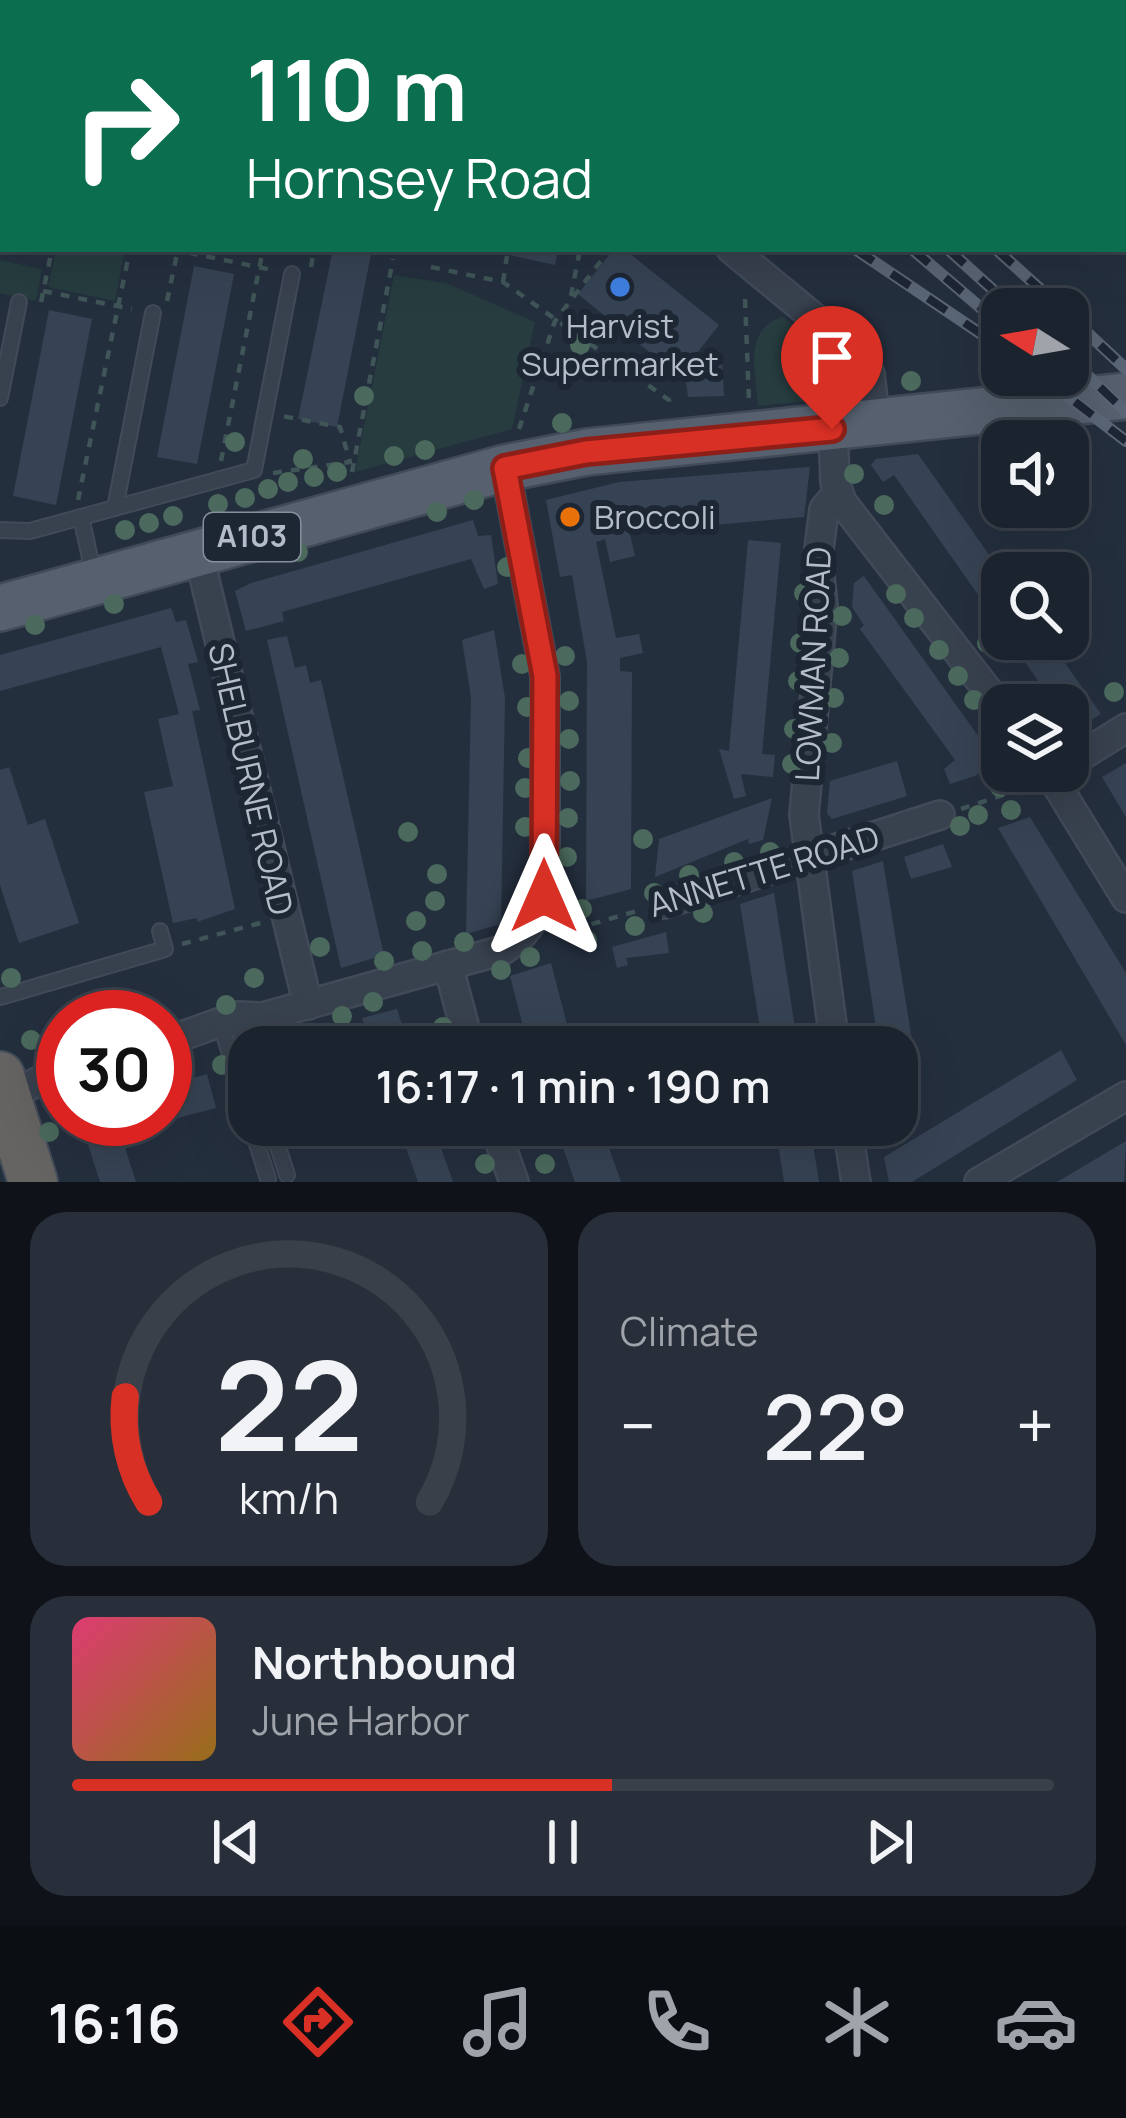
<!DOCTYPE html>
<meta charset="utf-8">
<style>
body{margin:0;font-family:Manrope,sans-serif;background:#282f3a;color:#f1f3f6;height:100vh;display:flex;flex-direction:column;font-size:45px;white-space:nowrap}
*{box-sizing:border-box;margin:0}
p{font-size:39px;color:#a0a4aa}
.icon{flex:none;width:66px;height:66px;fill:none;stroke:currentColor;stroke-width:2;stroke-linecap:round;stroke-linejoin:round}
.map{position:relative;height:1182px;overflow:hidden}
.details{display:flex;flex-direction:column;gap:30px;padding:30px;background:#0f1319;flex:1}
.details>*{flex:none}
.top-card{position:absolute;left:0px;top:0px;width:1128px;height:252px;box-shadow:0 12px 48px #0002,0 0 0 3px #39404a;background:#0b6e4f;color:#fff;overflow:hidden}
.needle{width:78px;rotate:281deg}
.controls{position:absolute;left:981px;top:288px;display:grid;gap:24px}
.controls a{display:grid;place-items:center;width:108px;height:108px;border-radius:24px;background:#1b232e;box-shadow:0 12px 48px #0002,0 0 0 3px #39404a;font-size:60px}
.speed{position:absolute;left:36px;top:990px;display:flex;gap:24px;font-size:60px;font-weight:700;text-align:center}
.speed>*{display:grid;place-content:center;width:156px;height:156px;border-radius:50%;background:#1b232e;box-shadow:0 12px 48px #0002,0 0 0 3px #39404a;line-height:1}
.speed .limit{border:18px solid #d22;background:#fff;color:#111}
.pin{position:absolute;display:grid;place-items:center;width:102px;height:102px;color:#fff;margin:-123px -51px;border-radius:50% 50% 50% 0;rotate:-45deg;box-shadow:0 0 12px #0007}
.pin .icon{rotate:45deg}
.me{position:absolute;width:132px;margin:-66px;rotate:0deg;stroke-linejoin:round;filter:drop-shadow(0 0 9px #0008)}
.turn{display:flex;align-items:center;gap:42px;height:252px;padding:0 48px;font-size:54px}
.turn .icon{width:156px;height:156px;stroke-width:2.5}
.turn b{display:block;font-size:84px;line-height:102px}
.big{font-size:90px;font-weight:600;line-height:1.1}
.details .tile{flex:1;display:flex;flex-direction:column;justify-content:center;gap:18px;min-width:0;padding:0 42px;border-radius:36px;background:#282f3a}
.details .dial{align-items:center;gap:0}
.dial svg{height:312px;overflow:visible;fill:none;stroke:#39404a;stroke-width:7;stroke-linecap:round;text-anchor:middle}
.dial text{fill:#f1f3f6;stroke:none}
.song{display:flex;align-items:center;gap:36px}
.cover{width:144px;height:144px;border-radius:18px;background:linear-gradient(135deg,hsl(340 70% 55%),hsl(40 70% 35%))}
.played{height:12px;border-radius:6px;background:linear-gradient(90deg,#d93025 55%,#39404a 55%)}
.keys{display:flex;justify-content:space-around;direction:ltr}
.heat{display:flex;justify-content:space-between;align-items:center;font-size:66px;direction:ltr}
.details .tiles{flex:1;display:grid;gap:30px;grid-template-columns:1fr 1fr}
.tile:last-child{grid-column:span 2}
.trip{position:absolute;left:228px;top:1026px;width:690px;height:120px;border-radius:36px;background:#1b232e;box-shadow:0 12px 48px #0002,0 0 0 3px #39404a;font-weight:600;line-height:120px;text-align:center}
.menu{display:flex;height:192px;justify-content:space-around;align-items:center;background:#0b0e12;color:#a0a4aa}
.menu .icon{width:84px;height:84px}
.menu .active{color:#d93025}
.menu b{font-size:54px;color:#f1f3f6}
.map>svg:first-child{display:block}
.green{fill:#263c3f}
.building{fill:#364354}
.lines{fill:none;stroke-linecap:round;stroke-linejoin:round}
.service-casing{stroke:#414a57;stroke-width:18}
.pedestrian-casing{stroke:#414a57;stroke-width:26}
.minor-casing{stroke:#414a57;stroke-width:32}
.primary-casing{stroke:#414a57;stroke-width:50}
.trunk-casing{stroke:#434c59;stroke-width:52}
.path{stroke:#3f5557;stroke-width:4.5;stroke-dasharray:9 9;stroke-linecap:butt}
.service{stroke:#38414e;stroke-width:14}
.pedestrian{stroke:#38414e;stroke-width:21}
.minor{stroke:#38414e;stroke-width:27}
.primary{stroke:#56606e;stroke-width:45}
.trunk{stroke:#656462;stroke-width:48}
.rail-casing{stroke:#5a6575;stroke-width:12}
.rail{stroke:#1d2633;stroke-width:8;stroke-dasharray:22;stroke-linecap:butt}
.tree{fill:#4b6a5d}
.route-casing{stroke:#8d1f18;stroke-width:30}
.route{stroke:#d93025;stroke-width:21}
.shop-dot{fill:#3f7fe0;stroke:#1d2633;stroke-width:4.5}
.food-dot{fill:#e8710a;stroke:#1d2633;stroke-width:4.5}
.labels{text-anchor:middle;stroke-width:12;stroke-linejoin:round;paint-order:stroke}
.shield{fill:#1d2633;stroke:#878f9c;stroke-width:3}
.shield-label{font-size:30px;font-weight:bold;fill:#b4bcc9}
.poi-label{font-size:33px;fill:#b4bcc9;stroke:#1d2633}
.street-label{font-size:33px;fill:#b4bcc9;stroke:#1d2633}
</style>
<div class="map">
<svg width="1126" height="1182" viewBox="0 0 1126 1182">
<rect width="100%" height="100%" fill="#242f3e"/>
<g class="green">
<path d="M125 249 115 301 48 287 56 251Z"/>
<path d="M0 260 42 269 36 301 0 293Z"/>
<path d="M394 275 446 283 535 322 512 429 355 472Z"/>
<path d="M783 317 849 373 854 386 849 397 758 406C756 374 742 328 783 317Z"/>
</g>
<g class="building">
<path d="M333 249H372L337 427 298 419Z"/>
<path d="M482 249H558L555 265Z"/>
<path d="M614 249H624L719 325 679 376 578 294Z"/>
<path d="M194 266 234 274 197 464 157 457Z"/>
<path d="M49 310 92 319 56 505 13 496Z"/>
<path d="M708 352 722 362 724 396 688 397 686 380Z"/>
<path d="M918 454 1002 573V629L894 475 883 482 871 465 876 459Z"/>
<path d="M810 467 804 517 713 525 712 506 625 512 635 556 610 562 605 539 596 542 616 638 639 634 643 653 620 658V671L632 672 631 889 586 901 587 662 572 575 560 577 546 500 619 482Z"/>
<path d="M473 520 478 536 491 535 498 584 484 589 471 559 282 612 284 621 246 631 235 591 251 583Z"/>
<path d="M748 540 781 543 762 754 775 755 773 777 741 774 746 796 734 799 719 749 729 751Z"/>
<path d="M864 576 996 761 975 776 950 784 944 769 955 760 860 629 864 625 852 607 854 583Z"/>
<path d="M171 608 176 622 186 620 198 662 188 664 200 710 192 711 235 909 197 922V918L173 923 144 792 173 786 158 719 179 714 161 647 0 691V655Z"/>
<path d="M494 630 505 698 501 924 466 934 471 697 462 640Z"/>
<path d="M287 636 295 668 306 665 310 683 321 680 384 955 341 968 267 640Z"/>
<path d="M1009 639H1048L1101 714 1073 730 1068 705H1055Z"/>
<path d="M897 761 907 796 832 819 827 813 830 781Z"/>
<path d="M1126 763V817L1102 777Z"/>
<path d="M9 767 28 825 45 819 79 923 19 943 0 885V770Z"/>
<path d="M772 798 763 840 749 844 748 839 655 877 659 839Z"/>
<path d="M1030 817 1126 973V1045L998 828Z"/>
<path d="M943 844 952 867 911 879 904 857Z"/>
<path d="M883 861 916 1065 897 1074V1047H879L852 871Z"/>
<path d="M774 893 798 1047H763L740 904Z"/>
<path d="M666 932 669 953 626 958 628 965 617 968 612 947Z"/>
<path d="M551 963 568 1028 574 1047H529L527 1042 510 976Z"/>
<path d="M397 1009 409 1047H372L362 1018Z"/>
<path d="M1061 1050 1077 1080 912 1182H889L884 1157Z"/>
<path d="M207 1074 216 1108 174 1119 165 1086Z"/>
<path d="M80 1119H116L136 1182H100Z"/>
<path d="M398 1125H433L453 1182H418Z"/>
<path d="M555 1125H601L621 1182H575Z"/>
<path d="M775 1125H810L819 1182H784Z"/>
<path d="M1126 1141 1124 1182H1057Z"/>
</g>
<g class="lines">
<g class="service-casing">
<g id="service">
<path d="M0 398 19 302"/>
<path d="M115 508 153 313"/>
<path d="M81 517 94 576"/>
<path d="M0 530 30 531 254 470 292 274"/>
<path d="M0 997 165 949 160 931"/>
<path d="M225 1024 244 1033 249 1053"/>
<path d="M225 1038 249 1118"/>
<path d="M251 1125 268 1179"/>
<path d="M271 1125 287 1175"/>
</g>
</g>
<g class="pedestrian-casing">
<path id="pedestrian" d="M1125 194 1126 195"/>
</g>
<g class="minor-casing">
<g id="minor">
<path d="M423 0 427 3"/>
<path d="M37 3 48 0"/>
<path d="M0 13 3 12"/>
<path d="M731 249 862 357 870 374 876 425"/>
<path d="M833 429 835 482 842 502 1002 709"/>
<path d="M198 552 308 1005"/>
<path d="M1068 764 1126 728"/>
<path d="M1048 771 1126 898"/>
<path d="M664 904 940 815"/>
<path d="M448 965 470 1047"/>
<path d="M165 1042 238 1016 263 1017 503 950C526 935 534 921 545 896V676L505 468"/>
<path d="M835 1047 804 815 823 606 818 557 824 509 838 493"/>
<path d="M7 1097 63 1069"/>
<path d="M494 1125 514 1182"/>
<path d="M847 1125 856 1182"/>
<path d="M979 1182 1126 1096"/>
</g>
</g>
<g class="primary-casing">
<path id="primary" d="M0 608 505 468 587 452 1126 396"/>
</g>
<g class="trunk-casing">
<path id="trunk" d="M0 1076 33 1182"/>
</g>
<g class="path">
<path d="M928 0 931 3"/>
<path d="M110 3 111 0"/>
<path d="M181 3 182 0"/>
<path d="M340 3 341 0"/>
<path d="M1125 120H1126"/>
<path d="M0 189H3"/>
<path d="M171 249 272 270"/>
<path d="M0 252 17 249"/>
<path d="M311 267 314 249"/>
<path d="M431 267 503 282 669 400V408"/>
<path d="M503 282 507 256"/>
<path d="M43 291 132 309"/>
<path d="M571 296 580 249"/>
<path d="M745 299 749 401"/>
<path d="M167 301 178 249"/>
<path d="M41 302 52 249"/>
<path d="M519 429 555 321 610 249"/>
<path d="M221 461 263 249"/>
<path d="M352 472 393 259"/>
<path d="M273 473 350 462 340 427 282 416"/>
<path d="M78 500 130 249"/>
<path d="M961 809 1030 786"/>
<path d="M567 916 575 951"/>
<path d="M557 934 637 911"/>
<path d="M182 944 264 922"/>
</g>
<use href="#service" class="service"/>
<use href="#pedestrian" class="pedestrian"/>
<use href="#minor" class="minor"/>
<use href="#primary" class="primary"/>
<use href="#trunk" class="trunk"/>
<g class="rail-casing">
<g id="rail">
<path d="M527 0 531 3"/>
<path d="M613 0 617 3"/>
<path d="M681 0 685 3"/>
<path d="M707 0 710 3"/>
<path d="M855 249 1002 348"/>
<path d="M912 249 1002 326"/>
<path d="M948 249 1014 309"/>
<path d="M996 249 1062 309"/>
<path d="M1068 315 1126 369"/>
<path d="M1068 357 1126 412"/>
<path d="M1040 375 1126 441"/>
</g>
</g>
<use href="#rail" class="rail"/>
</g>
<g class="tree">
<circle cx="580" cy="345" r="10"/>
<circle cx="605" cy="363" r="10"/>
<circle cx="911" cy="381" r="10"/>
<circle cx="364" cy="396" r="10"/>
<circle cx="562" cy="423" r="10"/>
<circle cx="235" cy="442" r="10"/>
<circle cx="425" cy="450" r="10"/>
<circle cx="394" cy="456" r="10"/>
<circle cx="303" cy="459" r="10"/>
<circle cx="337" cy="472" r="10"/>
<circle cx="854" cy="474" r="10"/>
<circle cx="314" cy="477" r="10"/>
<circle cx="288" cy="482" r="10"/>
<circle cx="268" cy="489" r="10"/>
<circle cx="245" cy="498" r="10"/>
<circle cx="474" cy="500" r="10"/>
<circle cx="218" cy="504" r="10"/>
<circle cx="884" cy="505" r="10"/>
<circle cx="437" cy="512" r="10"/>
<circle cx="173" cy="516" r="10"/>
<circle cx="149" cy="523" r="10"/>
<circle cx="125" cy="530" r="10"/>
<circle cx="298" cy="552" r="10"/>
<circle cx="507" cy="567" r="10"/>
<circle cx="804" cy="593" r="10"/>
<circle cx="896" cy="594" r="10"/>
<circle cx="114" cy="604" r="10"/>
<circle cx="842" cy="616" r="10"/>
<circle cx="914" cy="618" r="10"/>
<circle cx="35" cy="625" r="10"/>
<circle cx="800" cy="643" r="10"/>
<circle cx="987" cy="643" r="10"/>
<circle cx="939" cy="650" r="10"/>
<circle cx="565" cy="656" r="10"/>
<circle cx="839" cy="658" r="10"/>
<circle cx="522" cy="664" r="10"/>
<circle cx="958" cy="676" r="10"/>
<circle cx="798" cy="681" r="10"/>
<circle cx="1114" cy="692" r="10"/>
<circle cx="834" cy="698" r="10"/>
<circle cx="974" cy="700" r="10"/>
<circle cx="569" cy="701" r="10"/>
<circle cx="527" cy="707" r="10"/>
<circle cx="794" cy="729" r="10"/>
<circle cx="569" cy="739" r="10"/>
<circle cx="832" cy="743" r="10"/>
<circle cx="528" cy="758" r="10"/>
<circle cx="792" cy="764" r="10"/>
<circle cx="570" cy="781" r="10"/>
<circle cx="1000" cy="787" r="10"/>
<circle cx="525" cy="788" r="10"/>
<circle cx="1011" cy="810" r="10"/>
<circle cx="978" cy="815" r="10"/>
<circle cx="568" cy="818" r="10"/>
<circle cx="960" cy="826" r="10"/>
<circle cx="525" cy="827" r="10"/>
<circle cx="408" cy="832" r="10"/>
<circle cx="643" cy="839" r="10"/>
<circle cx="770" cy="852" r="10"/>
<circle cx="567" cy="857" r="10"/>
<circle cx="734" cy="862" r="10"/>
<circle cx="437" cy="874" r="10"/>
<circle cx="689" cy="875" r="10"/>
<circle cx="654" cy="893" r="10"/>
<circle cx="435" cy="901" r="10"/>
<circle cx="582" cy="909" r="10"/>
<circle cx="703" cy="913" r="10"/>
<circle cx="416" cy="921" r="10"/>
<circle cx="635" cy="926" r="10"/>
<circle cx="587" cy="940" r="10"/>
<circle cx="464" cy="942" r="10"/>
<circle cx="320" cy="947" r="10"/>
<circle cx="422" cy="951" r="10"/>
<circle cx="530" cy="957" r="10"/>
<circle cx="384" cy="961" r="10"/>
<circle cx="501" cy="970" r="10"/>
<circle cx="11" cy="978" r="10"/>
<circle cx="254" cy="978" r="10"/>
<circle cx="373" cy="1002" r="10"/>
<circle cx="226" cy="1005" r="10"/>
<circle cx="342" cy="1016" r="10"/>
<circle cx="443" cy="1027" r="10"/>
<circle cx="31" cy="1040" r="10"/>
<circle cx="222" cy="1065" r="10"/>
<circle cx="49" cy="1132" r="10"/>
<circle cx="485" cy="1164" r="10"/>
<circle cx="545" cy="1164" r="10"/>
</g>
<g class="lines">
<g class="route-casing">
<path id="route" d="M544 896 545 676 505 468 586 452 832 429"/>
</g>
<use href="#route" class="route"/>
</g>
<circle class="shop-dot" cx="620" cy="287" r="12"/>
<circle class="food-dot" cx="570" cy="517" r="12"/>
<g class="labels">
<rect class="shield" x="204" y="513" width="96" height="48" rx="9"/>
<g class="shield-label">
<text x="252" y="547">A103</text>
</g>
<g class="poi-label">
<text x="620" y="338">Harvist<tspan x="620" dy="38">Supermarket</tspan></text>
<text x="594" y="529" text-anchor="start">Broccoli</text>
</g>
<g class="street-label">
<text transform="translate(813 664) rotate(-87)" y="12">LOWMAN ROAD</text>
<text transform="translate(251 779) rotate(77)" y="12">SHELBURNE ROAD</text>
<text transform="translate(764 871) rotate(-17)" y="12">ANNETTE ROAD</text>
</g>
</g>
</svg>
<div class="controls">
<a><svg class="needle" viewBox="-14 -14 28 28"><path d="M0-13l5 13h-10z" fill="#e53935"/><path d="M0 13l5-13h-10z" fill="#a0a4aa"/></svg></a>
<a><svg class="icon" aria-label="sound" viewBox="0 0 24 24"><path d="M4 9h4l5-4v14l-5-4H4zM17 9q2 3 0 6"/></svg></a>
<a><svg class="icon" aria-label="search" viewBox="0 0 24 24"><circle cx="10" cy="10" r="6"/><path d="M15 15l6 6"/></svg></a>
<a><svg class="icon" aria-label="layers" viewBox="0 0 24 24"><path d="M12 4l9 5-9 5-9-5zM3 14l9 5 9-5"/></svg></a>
</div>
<div class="speed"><div class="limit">30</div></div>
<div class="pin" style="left:832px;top:429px;background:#d93025"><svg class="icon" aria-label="arrive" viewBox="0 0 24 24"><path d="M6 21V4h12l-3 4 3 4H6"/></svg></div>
<svg class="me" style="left:544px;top:896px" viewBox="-20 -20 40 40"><path d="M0-17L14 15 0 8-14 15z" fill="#d93025" stroke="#fff" stroke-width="4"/></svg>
<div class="trip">16:17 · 1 min · 190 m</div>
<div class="top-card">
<div class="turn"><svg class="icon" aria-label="right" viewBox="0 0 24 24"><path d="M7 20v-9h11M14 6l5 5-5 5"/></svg><div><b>110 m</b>Hornsey Road</div></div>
</div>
</div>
<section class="details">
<div class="tiles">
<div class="tile dial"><svg viewBox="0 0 100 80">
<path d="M14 69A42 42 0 1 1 86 69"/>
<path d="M14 69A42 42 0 0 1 8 42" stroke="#d93025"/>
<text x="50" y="56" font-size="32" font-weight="700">22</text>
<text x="50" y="72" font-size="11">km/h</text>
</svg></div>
<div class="tile"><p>Climate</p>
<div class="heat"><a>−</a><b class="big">22°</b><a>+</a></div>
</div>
<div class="tile">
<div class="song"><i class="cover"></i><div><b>Northbound</b><p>June Harbor</p></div></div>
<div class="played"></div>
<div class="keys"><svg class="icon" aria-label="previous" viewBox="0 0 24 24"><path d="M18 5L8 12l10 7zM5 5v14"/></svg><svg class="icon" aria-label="pause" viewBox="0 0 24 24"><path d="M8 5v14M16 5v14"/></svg><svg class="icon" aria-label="next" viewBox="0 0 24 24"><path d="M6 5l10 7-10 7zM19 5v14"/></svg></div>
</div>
</div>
</section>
<nav class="menu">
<b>16:16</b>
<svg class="icon active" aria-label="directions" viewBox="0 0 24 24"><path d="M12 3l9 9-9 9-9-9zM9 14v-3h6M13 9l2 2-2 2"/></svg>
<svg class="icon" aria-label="music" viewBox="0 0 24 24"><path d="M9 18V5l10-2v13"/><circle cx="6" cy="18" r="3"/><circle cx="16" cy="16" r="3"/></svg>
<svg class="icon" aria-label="phone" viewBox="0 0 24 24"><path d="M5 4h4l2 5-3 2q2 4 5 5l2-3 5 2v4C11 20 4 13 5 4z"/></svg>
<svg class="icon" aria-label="climate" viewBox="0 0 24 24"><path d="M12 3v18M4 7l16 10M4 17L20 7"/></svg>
<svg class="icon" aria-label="car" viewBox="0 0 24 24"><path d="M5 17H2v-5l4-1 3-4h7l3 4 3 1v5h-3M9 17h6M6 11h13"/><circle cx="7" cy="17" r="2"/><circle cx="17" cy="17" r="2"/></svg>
</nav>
